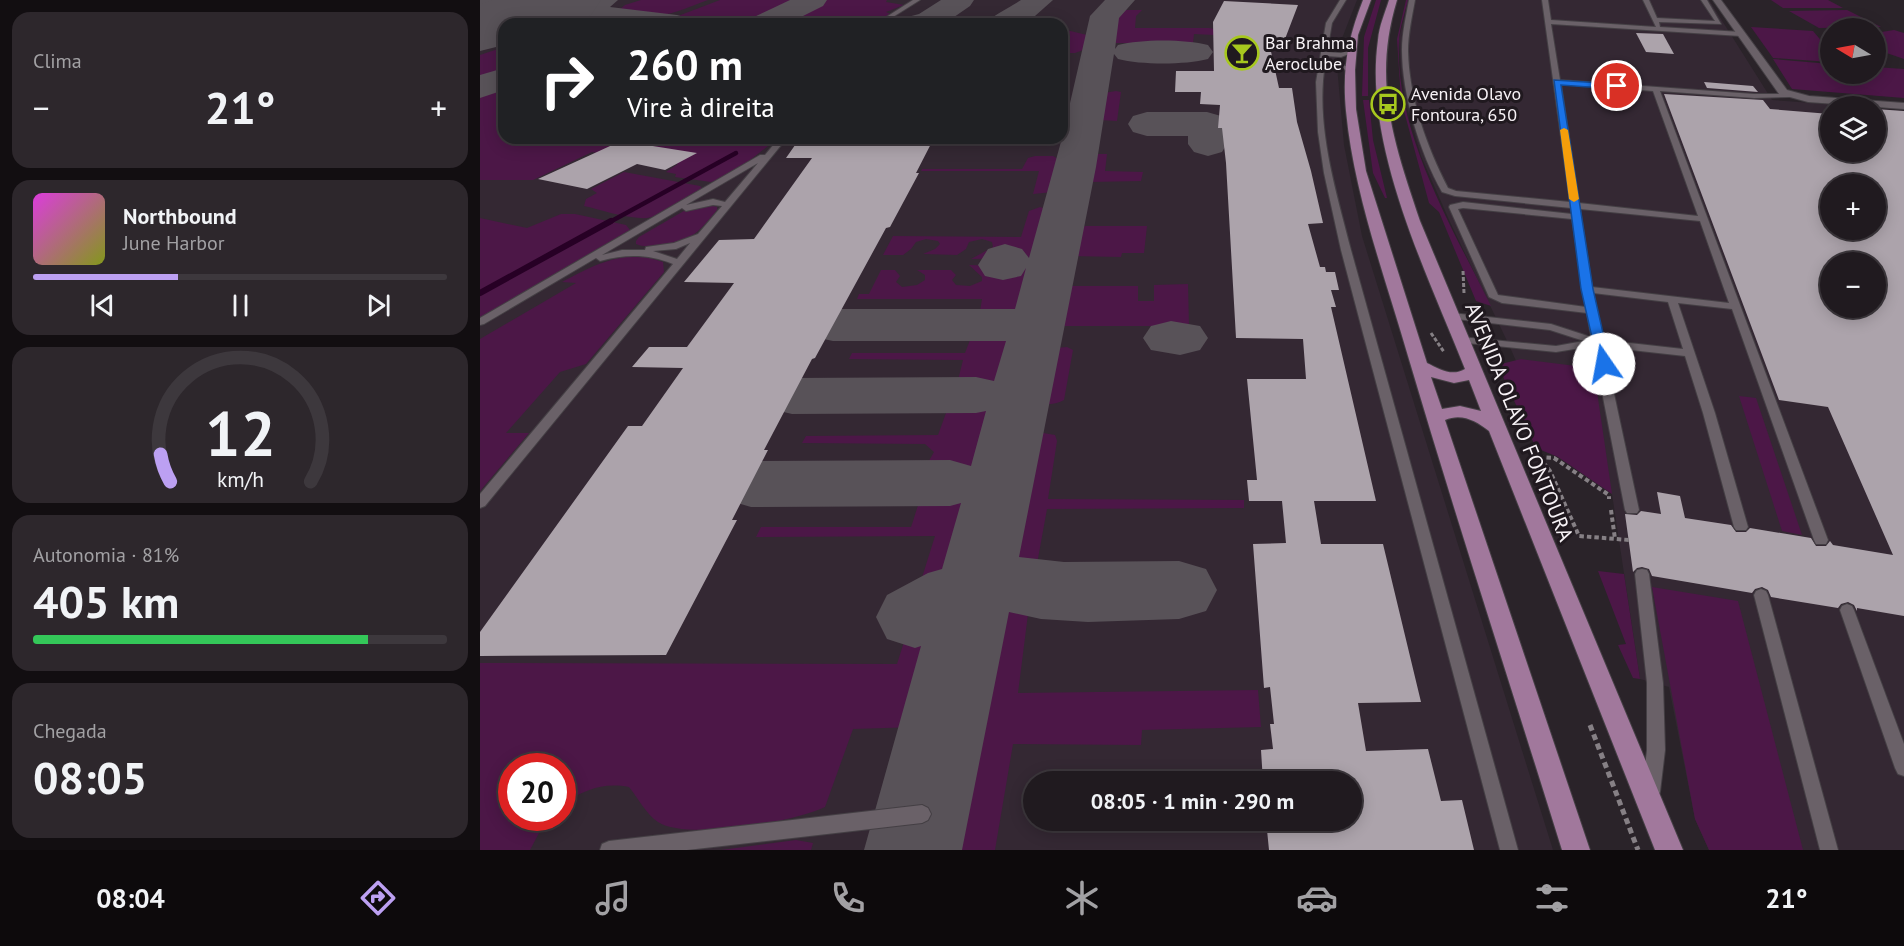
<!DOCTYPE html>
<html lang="pt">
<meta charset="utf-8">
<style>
body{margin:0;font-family:"PT Sans",sans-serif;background:#2d272c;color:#f1f3f6;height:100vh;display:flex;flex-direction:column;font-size:22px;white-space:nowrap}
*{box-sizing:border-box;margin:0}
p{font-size:20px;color:#a2a1a4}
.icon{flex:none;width:33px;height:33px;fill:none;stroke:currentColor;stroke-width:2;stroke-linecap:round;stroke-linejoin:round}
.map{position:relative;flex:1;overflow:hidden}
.details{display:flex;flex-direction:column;gap:12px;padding:12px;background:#120e11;width:480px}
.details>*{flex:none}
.guide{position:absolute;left:18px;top:18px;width:570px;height:126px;border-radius:18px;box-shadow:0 3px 15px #0003,0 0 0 2px #3d383d;background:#202124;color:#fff;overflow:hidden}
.needle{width:39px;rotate:280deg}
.buttons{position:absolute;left:1340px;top:18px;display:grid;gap:12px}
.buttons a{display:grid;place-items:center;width:66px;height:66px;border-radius:50%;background:#201a1f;box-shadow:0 3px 15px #0003,0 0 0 2px #3d383d;font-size:30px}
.speed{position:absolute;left:18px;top:753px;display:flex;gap:12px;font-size:30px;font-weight:700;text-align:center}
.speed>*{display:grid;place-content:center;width:78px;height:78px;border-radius:50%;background:#201a1f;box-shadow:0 3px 15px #0003,0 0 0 2px #3d383d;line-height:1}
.speed .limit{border:9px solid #d22;background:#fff;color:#111}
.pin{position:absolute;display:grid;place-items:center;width:51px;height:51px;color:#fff;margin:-26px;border:3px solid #fff;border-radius:50%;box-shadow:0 2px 6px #0007}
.me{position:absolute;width:66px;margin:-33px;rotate:348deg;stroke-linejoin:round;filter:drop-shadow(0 0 4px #0008)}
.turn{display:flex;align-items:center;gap:21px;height:126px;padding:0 30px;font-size:27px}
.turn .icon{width:78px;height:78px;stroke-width:2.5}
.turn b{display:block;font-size:42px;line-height:51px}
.big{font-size:45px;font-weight:700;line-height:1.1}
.details .card{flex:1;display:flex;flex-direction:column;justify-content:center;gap:9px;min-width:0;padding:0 21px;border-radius:18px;background:#2d272c}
.details .dial{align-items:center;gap:0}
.dial svg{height:156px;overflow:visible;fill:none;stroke:#3d383d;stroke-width:7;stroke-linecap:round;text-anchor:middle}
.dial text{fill:#f1f3f6;stroke:none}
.song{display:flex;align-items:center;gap:18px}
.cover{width:72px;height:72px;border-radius:9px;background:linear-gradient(135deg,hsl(300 70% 55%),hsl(70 70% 35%))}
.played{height:6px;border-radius:3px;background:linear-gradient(90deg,#bca0f2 35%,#3d383d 35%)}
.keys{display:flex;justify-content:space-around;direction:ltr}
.heat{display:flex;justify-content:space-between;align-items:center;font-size:33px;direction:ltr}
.charge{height:9px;border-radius:4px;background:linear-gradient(90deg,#34c759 81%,#3d383d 0)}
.trip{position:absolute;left:543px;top:771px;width:339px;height:60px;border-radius:30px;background:#201a1f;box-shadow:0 3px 15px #0003,0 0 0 2px #3d383d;font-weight:700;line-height:60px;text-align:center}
.menu{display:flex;height:96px;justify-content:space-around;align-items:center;background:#0d0a0c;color:#a2a1a4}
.menu .icon{width:42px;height:42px}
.menu .current{color:#bca0f2}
.menu b{font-size:27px;color:#f1f3f6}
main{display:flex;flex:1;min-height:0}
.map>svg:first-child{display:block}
.built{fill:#342833;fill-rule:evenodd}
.green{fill:#4c1747}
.forest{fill:#6b2f66}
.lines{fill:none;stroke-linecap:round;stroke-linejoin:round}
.stream-far1{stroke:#270025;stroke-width:4.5}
.stream{stroke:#270025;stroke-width:6}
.taxiway{fill:#585258;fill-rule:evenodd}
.runway{fill:#585258;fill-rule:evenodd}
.building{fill:#aca3ab;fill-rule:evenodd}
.service-casing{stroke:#443f44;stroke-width:2}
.tertiary-casing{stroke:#443f44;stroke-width:2}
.primary-casing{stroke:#443f44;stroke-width:2}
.path-far2{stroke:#868085;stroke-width:3;stroke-dasharray:4 2;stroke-linecap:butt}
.path-far1{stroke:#868085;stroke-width:4;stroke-dasharray:4.5 3;stroke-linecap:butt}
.path{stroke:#868085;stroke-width:5;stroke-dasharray:6 4;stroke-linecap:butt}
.service{fill:#6a6168;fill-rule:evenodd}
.tertiary{fill:#6a6168;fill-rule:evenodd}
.primary{fill:#a1789c;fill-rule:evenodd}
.route{fill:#1a73e8;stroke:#114b97;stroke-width:1.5}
.slow{fill:#f59e0b}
.labels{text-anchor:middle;stroke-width:6;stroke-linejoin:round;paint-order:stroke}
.far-poi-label{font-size:18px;fill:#f7f2f6;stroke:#20191f;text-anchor:start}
.street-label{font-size:21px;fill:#f7f2f6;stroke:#20191f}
</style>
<main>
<section class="details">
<div class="card"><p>Clima</p>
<div class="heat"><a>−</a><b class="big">21°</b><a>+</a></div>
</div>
<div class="card">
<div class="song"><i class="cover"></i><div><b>Northbound</b><p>June Harbor</p></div></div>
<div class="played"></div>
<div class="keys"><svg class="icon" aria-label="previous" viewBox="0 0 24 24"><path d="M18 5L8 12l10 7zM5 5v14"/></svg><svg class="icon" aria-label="pause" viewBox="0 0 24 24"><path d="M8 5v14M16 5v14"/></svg><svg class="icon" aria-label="next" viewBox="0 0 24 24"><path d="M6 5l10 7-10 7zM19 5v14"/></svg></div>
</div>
<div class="card dial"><svg viewBox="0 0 100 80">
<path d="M14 69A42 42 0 1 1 86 69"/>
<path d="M14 69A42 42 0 0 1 9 55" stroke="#bca0f2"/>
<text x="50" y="56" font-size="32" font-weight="700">12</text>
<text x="50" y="72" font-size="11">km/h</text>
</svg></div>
<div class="card"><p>Autonomia · 81%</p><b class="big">405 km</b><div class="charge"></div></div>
<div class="card"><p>Chegada</p><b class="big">08:05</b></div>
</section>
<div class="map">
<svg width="1424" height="850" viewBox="0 0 1424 850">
<rect width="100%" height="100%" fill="#2a2329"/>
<g class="built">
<path d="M0 0H877L859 46 857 66 864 145 882 236 1073 850H0ZM24 24H582V138H24ZM32 766H82V818H32ZM554 782H872V820H554Z"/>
<path d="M928 0H1229L1292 100 1373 106H1350V152H1395V108L1424 111V850H1229L1215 819 1189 687 1160 679 1132 494 1078 457 1029 345 970 222 941 156 925 100 921 71 919 39ZM1350 184H1395V230H1350ZM1350 262H1395V308H1350Z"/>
</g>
<g class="green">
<path d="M161 0H228C200 10 167 27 138 11L145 5Z"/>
<path d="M240 0H327L293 18 279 22 195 19 198 16Z"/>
<path d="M340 0H407L406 2 424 5 406 12 410 14 397 22 325 21 310 17Z"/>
<path d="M896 0H901L888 48V96H882L884 37Z"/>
<path d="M926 0H928C925 13 920 27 919 40 914 131 972 227 1011 306L996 301 959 212 949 203 921 100 917 39Z"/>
<path d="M1291 0H1348L1363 8H1303Z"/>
<path d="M642 10H662L656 16 655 28H729L734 29V35L714 34 713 43H631L636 17Z"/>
<path d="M1367 10 1401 27 1339 28 1309 11Z"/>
<path d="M1271 27 1333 31 1350 51V62L1293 58Z"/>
<path d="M582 29 607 35 606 49 595 53H582Z"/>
<path d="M1414 30 1424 33V59L1395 49V33Z"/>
<path d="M24 47V75L0 84V55Z"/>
<path d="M1293 59 1350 64V74H1395V67L1424 69V98L1312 89Z"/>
<path d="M24 81V138H298L255 172 241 180 231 182 195 177 196 174 186 172 198 164 171 159 165 161 112 152 53 180H0V90Z"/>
<path d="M636 91 641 92 637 121 620 120 624 93Z"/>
<path d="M883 100H889L893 140 907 198H905L893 173Z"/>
<path d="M614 154H627L625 171 663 172 661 181 609 182Z"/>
<path d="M555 156H573L580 160 573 192 553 194 559 171H441L442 169H542L548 158Z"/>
<path d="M144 172 220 186 223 189C205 200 182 220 160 218 141 217 122 210 104 206L106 199 117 193 111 189Z"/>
<path d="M229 205 237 207V210C218 234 207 244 175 246 168 246 162 247 156 244V241L159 237 209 208Z"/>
<path d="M560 207 569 210 560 253 555 258 491 259 513 247 512 242 502 239 489 242 486 249 477 255 443 254 455 249 460 244 458 241 446 239 436 242 431 249 423 255H403L413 236 541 237 549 211Z"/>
<path d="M81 214H95L146 225 150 230 0 318V218L47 228Z"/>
<path d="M606 226H667L664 253H642L641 257 590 256 595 229Z"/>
<path d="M160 255 183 262 184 272 106 364 80 372 26 433H49L0 491V339L96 283 82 282C110 267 127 258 160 255Z"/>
<path d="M489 265 554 267 556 269 546 309C534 317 512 318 500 311L502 299H377L379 294H389L401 270H415L420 276 416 282 422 287 437 285 445 280V275L437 270H471L476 275 472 280 476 285 490 286 502 281V277Z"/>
<path d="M708 284 709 326H575L582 286H658V301H674V285Z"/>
<path d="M500 335H525L536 340 527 378C514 387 493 383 478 380L483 360 369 359 372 353H485L490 340Z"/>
<path d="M576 348 587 347 593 350 584 400C575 405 564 406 556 400L566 356 569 351Z"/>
<path d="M1041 359 1104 367 1114 371 1132 494 1078 457 1056 448 1019 368 1021 364Z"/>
<path d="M1259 396 1276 398 1322 535 1302 531Z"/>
<path d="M507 407 520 413 508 465 495 474 451 472 446 466 454 452 445 444 322 443 326 436 458 435 466 413 478 408Z"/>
<path d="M563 433 575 435 577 441 568 499 764 500V508L567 509 557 564C544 569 534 571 523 561V558L548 438Z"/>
<path d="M462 492 485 494 500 501 478 584H440L455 536 276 537 281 527H431C439 505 436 496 462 492Z"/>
<path d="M1118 571 1144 574 1160 679 1153 678 1138 645 1146 644Z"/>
<path d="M1172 587 1258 601 1323 850H1229L1215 819Z"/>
<path d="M526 605C535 606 544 606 548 614L538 693 778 690 781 727 662 730 661 745 533 744 515 850H463L512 613 518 606Z"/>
<path d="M438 623 459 624 467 629 451 668 437 727 373 729 345 807C314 822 207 841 178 822 166 814 158 798 149 787 123 782 105 790 83 803L82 766H32V818H67L50 850H0V663L417 664 429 626Z"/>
<path d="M316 840 333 843 331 850H241Z"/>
</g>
<path class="forest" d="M0 5 26 9 33 13 26 18 0 28Z"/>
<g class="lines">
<path class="stream-far1" d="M128 223 256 153"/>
<path class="stream" d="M0 293 131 221"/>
<g class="taxiway">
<path d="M0 0H138L130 7 197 15 208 18 212 24C189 24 108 30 94 14L61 16 0 8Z"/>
<path d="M310 0H347L343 6 307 24H268L272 18Z"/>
<path d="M461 0H494L490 6 464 24H420L424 18 439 14Z"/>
<path d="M541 0H573L546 24H506C511 16 531 7 541 0Z"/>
<path d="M625 0H655L639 18 635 49 638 45C661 39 705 39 728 45L733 52 728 59C705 65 661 65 638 59L634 54 616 167 539 557 584 562 699 561 726 569 737 590 726 611 699 619 608 622 561 619 529 612 482 850H384L441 646 435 648 407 639 396 617 407 595 448 573 462 569 481 503 470 506 271 507 247 500 237 484 247 468 271 461 470 460 491 466 506 411 496 413 312 414 291 409 282 396 291 383 312 378 496 377 514 381 526 341H353L334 337 326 325 334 313 353 309H535L546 268 541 276 523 280 505 276 498 265 508 249 525 244 542 249 549 258 582 138 610 16Z"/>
<path d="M24 68V90L0 98V75Z"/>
<path d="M667 112H727L741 116C749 128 750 141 742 152L728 156 714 152 708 144V136H667L653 132 648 124 653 116Z"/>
<path d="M691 321 720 326 728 338 720 350 700 355 671 350 663 338 671 326Z"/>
</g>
<path class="runway" d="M12 0H121L111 15 85 24H24V45L0 51V4Z"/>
</g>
<g class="building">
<path d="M744 1 818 5 805 39 788 38 799 88H812L817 122 831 171 843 223 828 224 840 267H845L846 272H855L859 290H851L856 307H851L896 501H834L841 544H903L941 702 878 703 886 751 948 749 961 801 982 800 994 850H789L786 820H872V782H783L781 750 793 749 790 724H794L790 687 784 688 773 544 806 543 802 501H769L767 480H777L767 379H826L823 339 756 338 746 163 742 128H738L740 105 720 104 721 92H695L696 71H734L733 22Z"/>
<path d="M1156 33 1183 34 1194 54 1166 52Z"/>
<path d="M1224 82 1273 86 1278 92 1227 88Z"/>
<path d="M1184 94 1283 100 1290 109 1350 114V152H1395V109L1424 111V616L1377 608V611L1374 605 1368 602 1361 604 1358 608 1291 597 1288 590 1282 587 1275 589 1272 593 1172 576 1169 569 1162 567 1157 568 1153 572 1145 514 1157 515 1161 511 1181 514 1177 492 1200 496 1205 518 1251 525 1256 532H1266L1270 528 1331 538 1336 546H1346L1350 541 1353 545 1413 555 1348 407 1299 400ZM1350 184H1395V230H1350ZM1350 262H1395V308H1350Z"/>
<path d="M320 138H454L436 173H439L410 227 406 228 335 358 332 359 284 450H288L252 520H257L186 655 0 656V632L148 426H162L203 368 152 367 169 347H207L254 283 204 282 239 240 274 239 332 158H306Z"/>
<path d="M141 141 217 153 185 170 157 164 107 189 58 179Z"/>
</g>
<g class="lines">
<g class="service-casing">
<g id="service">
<path d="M433 0H440L405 22 400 21Z"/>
<path d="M860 0H866L852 23 847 52 861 53 871 50 874 52 861 57 847 56 846 60 856 61 873 70 870 72 853 64H845C835 125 856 191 871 250L1038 850H1020L861 250 844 173 838 132 836 82 846 23Z"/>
<path d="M929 0H935C932 17 928 34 928 51 929 98 947 147 968 188L976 191 1090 202 1062 0H1068L1071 20 1176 27 1163 0H1169L1177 18 1235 21 1221 0H1227L1241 24 1179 22 1180 27 1261 32 1264 34 1261 36 1071 24 1080 80 1274 94H1312V96L1310 97 1274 98 1180 91 1348 540 1346 544H1336L1334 540 1252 309 1198 303 1235 413 1268 527 1266 530H1256L1254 527 1223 413 1205 356 1124 347 1159 510 1157 513H1147L1145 510 1113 346 1076 352 977 342 976 340 981 337 1076 346 1104 341 1070 330 968 318 967 316 972 313 1071 324 1111 337 1107 313 1022 303 1009 297 969 207 970 205 983 202 1092 214 1091 208 975 196 962 192C940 153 922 95 922 50 922 33 926 17 929 0ZM1081 84 1173 91 1218 216 1099 203ZM983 208 1092 219 1106 307 1018 295 978 209ZM1100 209 1220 221 1249 303 1112 287ZM1113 293 1188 302 1203 349 1123 340Z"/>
<path d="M299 138H307L5 506 0 508V494L193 264C168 254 147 254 120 261L116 258 4 324 0 325V318L280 155H285ZM278 163 245 202 233 199 206 205ZM233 205 242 206 218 234 194 243 166 247 165 250H142L122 255 202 208 206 211ZM210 243 197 259 173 251 196 249Z"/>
<path d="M1162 569 1167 570 1169 574 1183 683 1185 750 1180 792 1177 798 1171 800 1165 798 1162 792 1167 750V683L1155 574 1157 570Z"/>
<path d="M1281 589 1286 591 1288 595 1358 850H1340L1274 595 1276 591Z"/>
<path d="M1367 604 1372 606 1374 610 1424 744V776L1418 774 1415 768 1360 610 1362 606Z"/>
<path d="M442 805 448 808 451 814 448 820 442 823 207 850H120L122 844 129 841Z"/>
</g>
</g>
<g class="tertiary-casing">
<path id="tertiary" d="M1233 0H1241L1307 90 1329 96 1424 103V109L1328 102 1299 94Z"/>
</g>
<g class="primary-casing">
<path id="primary" d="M883 0H891L878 35 875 70 876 109 886 171 947 363C959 369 972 377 985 369 947 273 883 145 898 40 899 26 905 13 909 0H917C892 82 914 143 940 221L1203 850H1175L1009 431C996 421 982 413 965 420L1110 850H1082C1031 686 977 522 928 356 905 276 874 195 866 111 862 69 868 38 883 0ZM951 377 974 383 989 380 1001 411 980 406 962 409Z"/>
</g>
<g class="path-far2">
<path d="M983 271 984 293"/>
<path d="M951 333 964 352"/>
</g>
<g class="path-far1">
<path d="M1049 445 1070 471 1099 536 1149 540"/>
<path d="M1059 457 1074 458 1129 495V499"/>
<path d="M1131 510 1135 539"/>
</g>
<path class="path" d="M1110 725 1158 850"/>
<use href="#service" class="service"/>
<use href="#tertiary" class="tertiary"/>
<use href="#primary" class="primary"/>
</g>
<path class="route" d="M1074 80 1137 84 1141 86 1137 89 1081 85 1113 289 1130 364 1124 368 1118 364 1101 289Z"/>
<path class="slow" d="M1084 128 1088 130 1099 199 1094 202 1089 199 1080 130Z"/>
<defs>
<g id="bar-ring" transform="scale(1.725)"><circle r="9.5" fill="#20191f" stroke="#a7c81e" stroke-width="1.5"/><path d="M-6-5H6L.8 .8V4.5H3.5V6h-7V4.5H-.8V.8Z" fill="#a7c81e"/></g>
<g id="bus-ring" transform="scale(1.725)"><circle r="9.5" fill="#20191f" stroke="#a7c81e" stroke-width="1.5"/><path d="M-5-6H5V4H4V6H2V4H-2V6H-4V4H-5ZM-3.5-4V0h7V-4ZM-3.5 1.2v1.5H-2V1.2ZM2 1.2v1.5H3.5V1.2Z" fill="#a7c81e"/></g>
</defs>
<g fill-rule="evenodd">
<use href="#bar-ring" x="762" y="53"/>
<use href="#bus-ring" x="908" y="104"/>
</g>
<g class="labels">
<g class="far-poi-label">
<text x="785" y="49">Bar Brahma<tspan x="785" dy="21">Aeroclube</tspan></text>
<text x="931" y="100">Avenida Olavo<tspan x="931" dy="21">Fontoura, 650</tspan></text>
</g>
<g class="street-label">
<text transform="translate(1039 422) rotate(68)" y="7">AVENIDA OLAVO FONTOURA</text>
</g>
</g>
</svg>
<div class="buttons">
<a><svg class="needle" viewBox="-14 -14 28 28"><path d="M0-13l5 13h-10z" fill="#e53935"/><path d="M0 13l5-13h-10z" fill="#a2a1a4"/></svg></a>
<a><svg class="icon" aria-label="layers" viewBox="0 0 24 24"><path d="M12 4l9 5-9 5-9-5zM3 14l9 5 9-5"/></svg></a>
<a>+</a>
<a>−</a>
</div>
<div class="speed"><div class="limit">20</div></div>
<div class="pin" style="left:1137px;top:86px;background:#d93025"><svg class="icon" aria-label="arrive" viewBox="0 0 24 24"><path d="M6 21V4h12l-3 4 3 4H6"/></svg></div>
<svg class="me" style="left:1124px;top:364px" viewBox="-20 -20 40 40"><circle r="19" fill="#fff"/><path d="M0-13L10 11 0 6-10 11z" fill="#1a73e8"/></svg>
<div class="trip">08:05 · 1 min · 290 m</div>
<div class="guide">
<div class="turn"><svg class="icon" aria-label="right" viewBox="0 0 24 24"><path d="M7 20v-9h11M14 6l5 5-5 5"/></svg><div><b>260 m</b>Vire à direita</div></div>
</div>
</div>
</main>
<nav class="menu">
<b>08:04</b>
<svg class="icon current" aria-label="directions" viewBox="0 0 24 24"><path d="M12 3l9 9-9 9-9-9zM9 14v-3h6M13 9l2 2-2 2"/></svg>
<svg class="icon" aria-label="music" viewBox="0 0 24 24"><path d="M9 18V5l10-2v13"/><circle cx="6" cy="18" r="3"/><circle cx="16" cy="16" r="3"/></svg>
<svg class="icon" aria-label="phone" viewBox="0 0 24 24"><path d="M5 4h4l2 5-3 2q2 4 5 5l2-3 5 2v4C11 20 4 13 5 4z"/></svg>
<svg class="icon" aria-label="climate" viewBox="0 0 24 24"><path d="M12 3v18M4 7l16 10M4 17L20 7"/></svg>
<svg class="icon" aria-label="car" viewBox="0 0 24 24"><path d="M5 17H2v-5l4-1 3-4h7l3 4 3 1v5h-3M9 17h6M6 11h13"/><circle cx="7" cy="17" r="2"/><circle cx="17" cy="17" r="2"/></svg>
<svg class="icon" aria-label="filters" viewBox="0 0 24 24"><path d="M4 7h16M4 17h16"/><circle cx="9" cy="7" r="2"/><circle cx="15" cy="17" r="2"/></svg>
<b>21°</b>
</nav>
